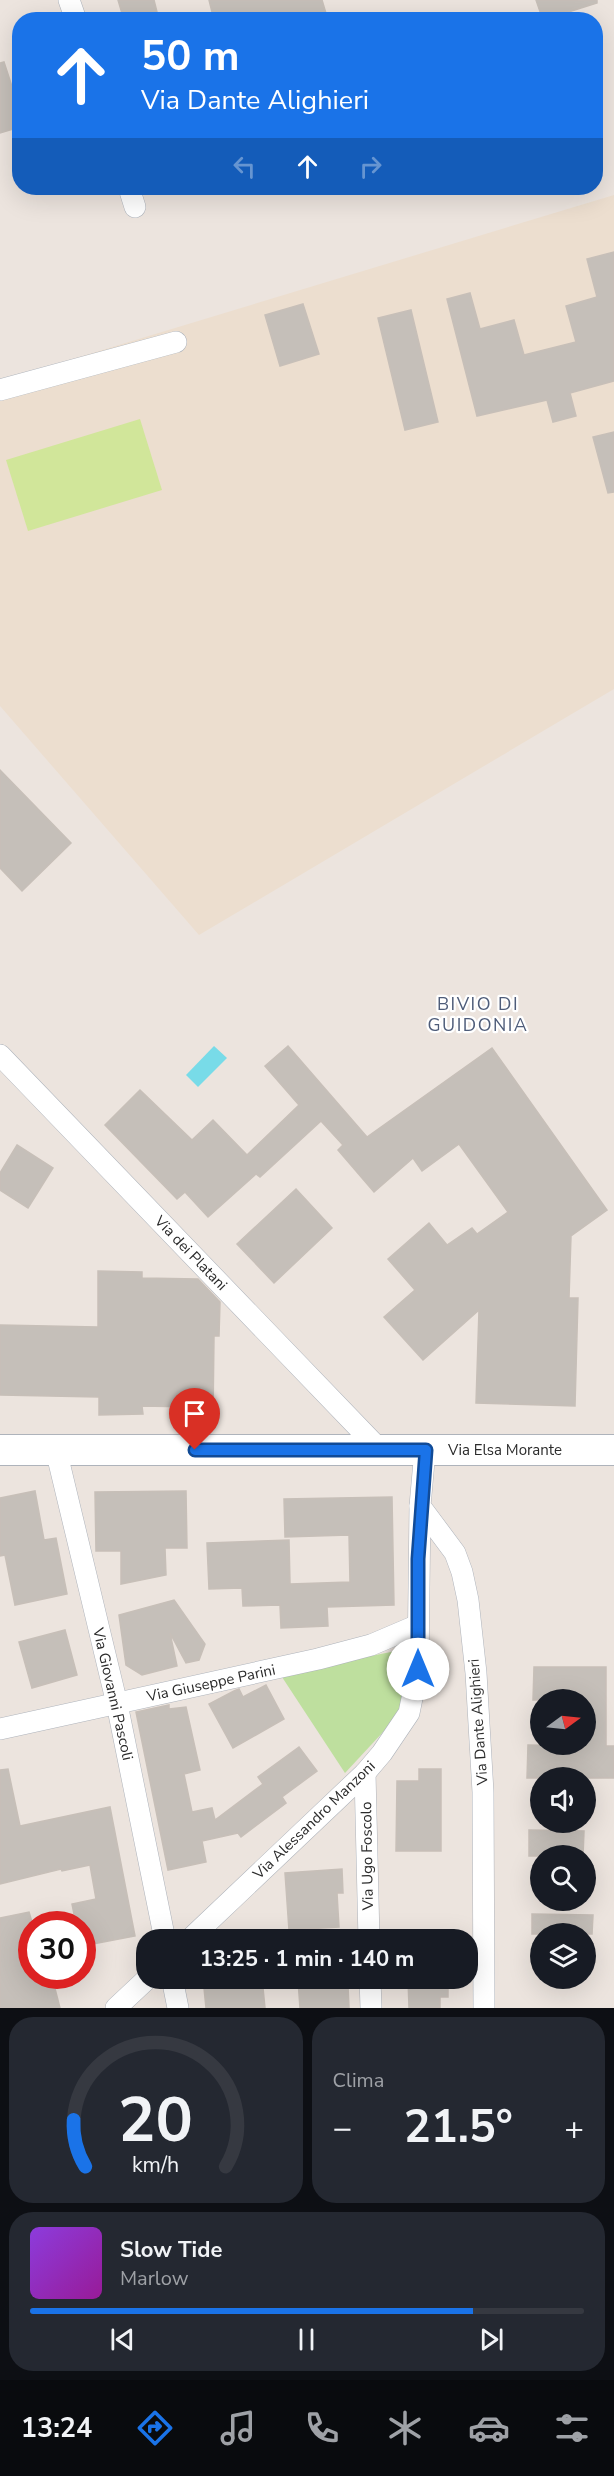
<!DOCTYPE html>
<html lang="it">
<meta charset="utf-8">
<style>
body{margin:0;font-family:"Nunito Sans",sans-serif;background:#242831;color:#f1f3f6;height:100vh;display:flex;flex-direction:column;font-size:22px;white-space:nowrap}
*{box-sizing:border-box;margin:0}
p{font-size:20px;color:#9ea1a6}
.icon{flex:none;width:33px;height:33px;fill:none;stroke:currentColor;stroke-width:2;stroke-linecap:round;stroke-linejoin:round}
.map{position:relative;height:2008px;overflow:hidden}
.drawer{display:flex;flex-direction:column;gap:9px;padding:9px;background:#0d0f14;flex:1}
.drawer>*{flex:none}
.top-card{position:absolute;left:12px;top:12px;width:591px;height:183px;border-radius:24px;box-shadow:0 6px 24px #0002;background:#1a73e8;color:#fff;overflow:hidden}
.needle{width:39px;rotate:75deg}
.tools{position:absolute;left:530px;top:1689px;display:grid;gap:12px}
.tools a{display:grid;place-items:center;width:66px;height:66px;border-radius:50%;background:#171b24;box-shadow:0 6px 24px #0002;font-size:30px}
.speed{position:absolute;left:18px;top:1911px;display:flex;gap:12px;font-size:30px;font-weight:700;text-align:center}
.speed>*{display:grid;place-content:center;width:78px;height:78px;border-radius:50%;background:#171b24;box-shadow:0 6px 24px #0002;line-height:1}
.speed .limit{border:9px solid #d22;background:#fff;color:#111}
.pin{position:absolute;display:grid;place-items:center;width:51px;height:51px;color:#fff;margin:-62px -26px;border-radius:50% 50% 50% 0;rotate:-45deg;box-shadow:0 0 6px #0007}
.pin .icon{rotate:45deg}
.me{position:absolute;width:66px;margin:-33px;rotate:0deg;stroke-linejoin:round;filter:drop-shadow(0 0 4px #0008)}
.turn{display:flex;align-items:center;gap:21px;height:126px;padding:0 30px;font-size:27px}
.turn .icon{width:78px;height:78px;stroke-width:2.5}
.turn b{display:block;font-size:42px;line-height:51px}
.lanes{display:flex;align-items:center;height:57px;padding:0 30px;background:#0003;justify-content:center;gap:30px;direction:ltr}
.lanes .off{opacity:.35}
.big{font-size:45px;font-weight:700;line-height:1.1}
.drawer .widget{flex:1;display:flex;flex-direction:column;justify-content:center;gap:9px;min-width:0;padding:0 21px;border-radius:24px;background:#242831}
.drawer .dial{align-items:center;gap:0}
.dial svg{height:156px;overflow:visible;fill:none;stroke:#363941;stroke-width:7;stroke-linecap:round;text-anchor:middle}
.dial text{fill:#f1f3f6;stroke:none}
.song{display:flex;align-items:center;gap:18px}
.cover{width:72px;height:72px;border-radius:9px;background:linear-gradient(135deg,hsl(270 70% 55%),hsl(300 70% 35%))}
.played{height:6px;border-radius:3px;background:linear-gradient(90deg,#1a73e8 80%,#363941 80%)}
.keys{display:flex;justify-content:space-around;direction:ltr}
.heat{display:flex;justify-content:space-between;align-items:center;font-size:33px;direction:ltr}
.drawer .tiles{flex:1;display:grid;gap:9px;grid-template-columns:1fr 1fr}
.widget:last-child{grid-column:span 2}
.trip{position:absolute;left:136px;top:1929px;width:342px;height:60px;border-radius:24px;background:#171b24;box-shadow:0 6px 24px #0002;font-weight:700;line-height:60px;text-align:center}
.tab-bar{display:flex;height:96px;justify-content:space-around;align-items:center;background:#090b0e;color:#9ea1a6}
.tab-bar .icon{width:42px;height:42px}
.tab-bar .on{color:#1a73e8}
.tab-bar b{font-size:27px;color:#f1f3f6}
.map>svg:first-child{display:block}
.education{fill:#ecdecf}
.green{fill:#bedf9e}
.pitch{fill:#d1e69a}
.water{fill:#78dbe8}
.building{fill:#c5bfb9;stroke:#c7bfb8;stroke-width:1.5}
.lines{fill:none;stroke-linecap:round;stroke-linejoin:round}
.street-casing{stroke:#aeb3bb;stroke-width:22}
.secondary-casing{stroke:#aeb3bb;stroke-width:32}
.street{stroke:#fff;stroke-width:21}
.secondary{stroke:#fff;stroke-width:30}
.route-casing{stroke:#114b97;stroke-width:15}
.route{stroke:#1a73e8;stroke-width:10}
.labels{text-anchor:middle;stroke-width:4.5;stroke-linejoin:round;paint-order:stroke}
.street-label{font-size:15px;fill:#2b2b2b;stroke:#fff}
.quarter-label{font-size:18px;letter-spacing:1.5px;fill:#4e5c79;stroke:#fff}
</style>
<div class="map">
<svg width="614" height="2008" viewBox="0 0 614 2008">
<rect width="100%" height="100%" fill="#ece4de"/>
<path class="education" d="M614 195V689L199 935 0 706V381Z"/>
<path class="green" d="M411 1648 410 1682 397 1717 345 1773 280 1674Z"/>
<path class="pitch" d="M140 419 162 490 28 531 6 460Z"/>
<path class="water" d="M214 1046 227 1058 198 1087 186 1075Z"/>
<g class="building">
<path d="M118 0H154L159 20H124Z"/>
<path d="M209 0H322L328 20H214Z"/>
<path d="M536 0H597V3L543 20Z"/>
<path d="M4 62 20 111V127L0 133V63Z"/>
<path d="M614 252V381L570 393 576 416 553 422 547 400 477 416 447 299 470 293 480 329 514 320 524 355 576 342 566 306 597 297 587 259Z"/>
<path d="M303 304 319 354 280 366 265 315Z"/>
<path d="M411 310 438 422 405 430 378 318Z"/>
<path d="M614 432V492L608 493 593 437Z"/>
<path d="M0 770 71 843 22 891 0 868Z"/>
<path d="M288 1046 367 1137 492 1048 607 1210 571 1236 569 1298H578L575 1406 476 1403 479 1310 423 1360 384 1317 415 1290 388 1259 429 1223 447 1245 472 1228 477 1234 508 1212 459 1144 422 1171 413 1158 374 1192 338 1150 343 1145 321 1121 260 1177 256 1174 208 1217 185 1192 177 1199 105 1125 140 1090 192 1140 213 1120 247 1155 299 1105 265 1066Z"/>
<path d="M17 1145 53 1168 28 1208 0 1190V1173Z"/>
<path d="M296 1189 332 1228 274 1283 237 1244Z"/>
<path d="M98 1271 142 1272V1278L198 1279 220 1302 219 1336H214L213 1416H193V1407L142 1406 143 1414 99 1415V1397L0 1395V1325L98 1327Z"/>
<path d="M35 1491 44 1540 56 1538 67 1594 15 1605 5 1555 0 1556V1498Z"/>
<path d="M186 1491 187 1548H165L166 1575 121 1584V1551H96L95 1492Z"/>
<path d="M392 1497 394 1605 327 1607 328 1626 281 1628 280 1605 243 1606 242 1588 209 1589 207 1543 289 1540 290 1584 350 1582 349 1535 285 1537 284 1499Z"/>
<path d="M174 1600 205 1644 199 1660 186 1663 170 1633 177 1666 142 1675 126 1665 119 1615Z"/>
<path d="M65 1630 77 1675 32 1688 19 1642Z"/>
<path d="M534 1667H606V1746H614V1778H527L528 1745 585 1746V1700H533Z"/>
<path d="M266 1685 284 1719 233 1748 209 1704 234 1691 239 1689 243 1697Z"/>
<path d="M169 1705V1709L186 1707 200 1770 184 1774 192 1812 212 1808 215 1820 263 1784 258 1777 299 1747 317 1771 282 1797 286 1803 241 1837 238 1833 202 1841 206 1862 168 1870 136 1712Z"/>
<path d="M8 1769 20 1826 110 1807 135 1936 82 1946V1924H76L72 1904 96 1899 90 1865 62 1871 61 1869 0 1884V1770Z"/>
<path d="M419 1769H441V1851H396L397 1781H419Z"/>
<path d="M529 1830 584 1831 583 1856H529Z"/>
<path d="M342 1869 343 1893H337L339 1927 289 1930 285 1873Z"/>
<path d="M29 1912 32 1922V1976H37L38 1980 52 1977 60 2008H0V1918Z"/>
<path d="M532 1914 593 1915 592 1934H532Z"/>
<path d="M203 1978H262L265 2008H206Z"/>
<path d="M327 1978V1987L348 1986 349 2008H300L298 1980Z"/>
<path d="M408 1978H448V1997H440V2008H409Z"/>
</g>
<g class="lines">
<g class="street-casing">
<g id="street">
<path d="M69 0 76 20"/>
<path d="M129 188 135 207"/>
<path d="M0 390 176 342"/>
<path d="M0 1055 381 1451"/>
<path d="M56 1450 117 1704 165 1940"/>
<path d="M425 1450 420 1506 455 1553 462 1572 468 1600 476 1673 483 1792 484 2008"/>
<path d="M0 1729 318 1659 371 1645 418 1625"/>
<path d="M365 1773 369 1940"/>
<path d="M189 1940 365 1773 382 1753 409 1713 418 1669 420 1506"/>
<path d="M172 1978 178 2008"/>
<path d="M370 1978 371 2008"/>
<path d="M116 2008 148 1978"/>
</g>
</g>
<g class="secondary-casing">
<path id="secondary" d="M0 1450H614"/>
</g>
<use href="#street" class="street"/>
<use href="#secondary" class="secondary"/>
</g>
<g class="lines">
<g class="route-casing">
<path id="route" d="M195 1450H426L418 1559V1669"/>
</g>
<use href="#route" class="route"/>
</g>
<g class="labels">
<g class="street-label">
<text transform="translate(191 1253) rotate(46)" y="5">Via dei Platani</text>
<text x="505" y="1455">Via Elsa Morante</text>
<text transform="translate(211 1683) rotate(-12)" y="5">Via Giuseppe Parini</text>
<text transform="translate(113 1694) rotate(77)" y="5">Via Giovanni Pascoli</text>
<text transform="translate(478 1722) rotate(-94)" y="5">Via Dante Alighieri</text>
<text transform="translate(314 1820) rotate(-44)" y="5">Via Alessandro Manzoni</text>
<text transform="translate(367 1856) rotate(-91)" y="5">Via Ugo Foscolo</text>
</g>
<g class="quarter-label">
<text x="478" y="1010">BIVIO DI<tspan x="478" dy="21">GUIDONIA</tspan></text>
</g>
</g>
</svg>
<div class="tools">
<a><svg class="needle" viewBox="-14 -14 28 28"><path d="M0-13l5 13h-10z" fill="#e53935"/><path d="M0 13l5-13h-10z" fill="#9ea1a6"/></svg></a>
<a><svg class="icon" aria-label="sound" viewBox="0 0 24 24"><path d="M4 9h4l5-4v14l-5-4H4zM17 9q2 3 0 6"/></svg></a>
<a><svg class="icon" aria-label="search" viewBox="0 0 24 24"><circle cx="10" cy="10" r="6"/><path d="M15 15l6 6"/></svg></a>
<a><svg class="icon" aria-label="layers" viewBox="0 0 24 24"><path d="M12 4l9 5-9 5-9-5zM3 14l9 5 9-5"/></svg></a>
</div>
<div class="speed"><div class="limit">30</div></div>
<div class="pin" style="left:195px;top:1450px;background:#d93025"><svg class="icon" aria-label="arrive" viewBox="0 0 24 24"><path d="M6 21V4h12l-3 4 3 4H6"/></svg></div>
<svg class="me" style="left:418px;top:1669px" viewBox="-20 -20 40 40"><circle r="19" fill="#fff"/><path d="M0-13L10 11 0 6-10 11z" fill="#1a73e8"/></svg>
<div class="trip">13:25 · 1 min · 140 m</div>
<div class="top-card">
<div class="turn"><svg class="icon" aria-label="ahead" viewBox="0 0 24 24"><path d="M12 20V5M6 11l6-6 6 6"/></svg><div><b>50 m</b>Via Dante Alighieri</div></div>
<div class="lanes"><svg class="icon off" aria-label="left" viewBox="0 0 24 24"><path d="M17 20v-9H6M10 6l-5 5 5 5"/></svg><svg class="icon" aria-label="ahead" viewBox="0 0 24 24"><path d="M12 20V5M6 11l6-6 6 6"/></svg><svg class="icon off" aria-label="right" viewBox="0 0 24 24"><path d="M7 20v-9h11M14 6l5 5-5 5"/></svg></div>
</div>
</div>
<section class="drawer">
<div class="tiles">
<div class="widget dial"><svg viewBox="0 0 100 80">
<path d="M14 69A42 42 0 1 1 86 69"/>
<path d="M14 69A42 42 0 0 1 8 45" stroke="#1a73e8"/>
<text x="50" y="56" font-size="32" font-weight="700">20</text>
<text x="50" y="72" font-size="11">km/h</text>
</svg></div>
<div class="widget"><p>Clima</p>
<div class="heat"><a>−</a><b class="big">21.5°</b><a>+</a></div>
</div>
<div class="widget">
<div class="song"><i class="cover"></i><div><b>Slow Tide</b><p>Marlow</p></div></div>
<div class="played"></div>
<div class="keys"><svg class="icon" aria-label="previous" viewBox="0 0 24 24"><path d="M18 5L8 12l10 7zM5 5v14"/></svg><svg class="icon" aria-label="pause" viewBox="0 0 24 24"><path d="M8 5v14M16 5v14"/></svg><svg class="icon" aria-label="next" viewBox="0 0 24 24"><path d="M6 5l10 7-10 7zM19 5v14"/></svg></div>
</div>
</div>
</section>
<nav class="tab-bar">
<b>13:24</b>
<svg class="icon on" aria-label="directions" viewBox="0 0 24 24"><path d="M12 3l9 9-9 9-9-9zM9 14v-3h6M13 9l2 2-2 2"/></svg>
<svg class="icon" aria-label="music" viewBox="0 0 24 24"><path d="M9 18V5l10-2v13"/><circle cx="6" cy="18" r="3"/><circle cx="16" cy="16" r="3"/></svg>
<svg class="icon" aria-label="phone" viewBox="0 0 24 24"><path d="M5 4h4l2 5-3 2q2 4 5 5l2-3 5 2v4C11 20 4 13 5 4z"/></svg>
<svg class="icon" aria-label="climate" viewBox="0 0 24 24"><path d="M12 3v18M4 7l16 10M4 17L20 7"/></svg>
<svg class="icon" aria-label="car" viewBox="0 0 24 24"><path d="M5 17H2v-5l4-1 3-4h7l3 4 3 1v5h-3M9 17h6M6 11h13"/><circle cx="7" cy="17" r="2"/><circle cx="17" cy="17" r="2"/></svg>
<svg class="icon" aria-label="filters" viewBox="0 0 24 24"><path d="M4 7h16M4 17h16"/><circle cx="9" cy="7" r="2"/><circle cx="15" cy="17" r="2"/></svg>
</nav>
